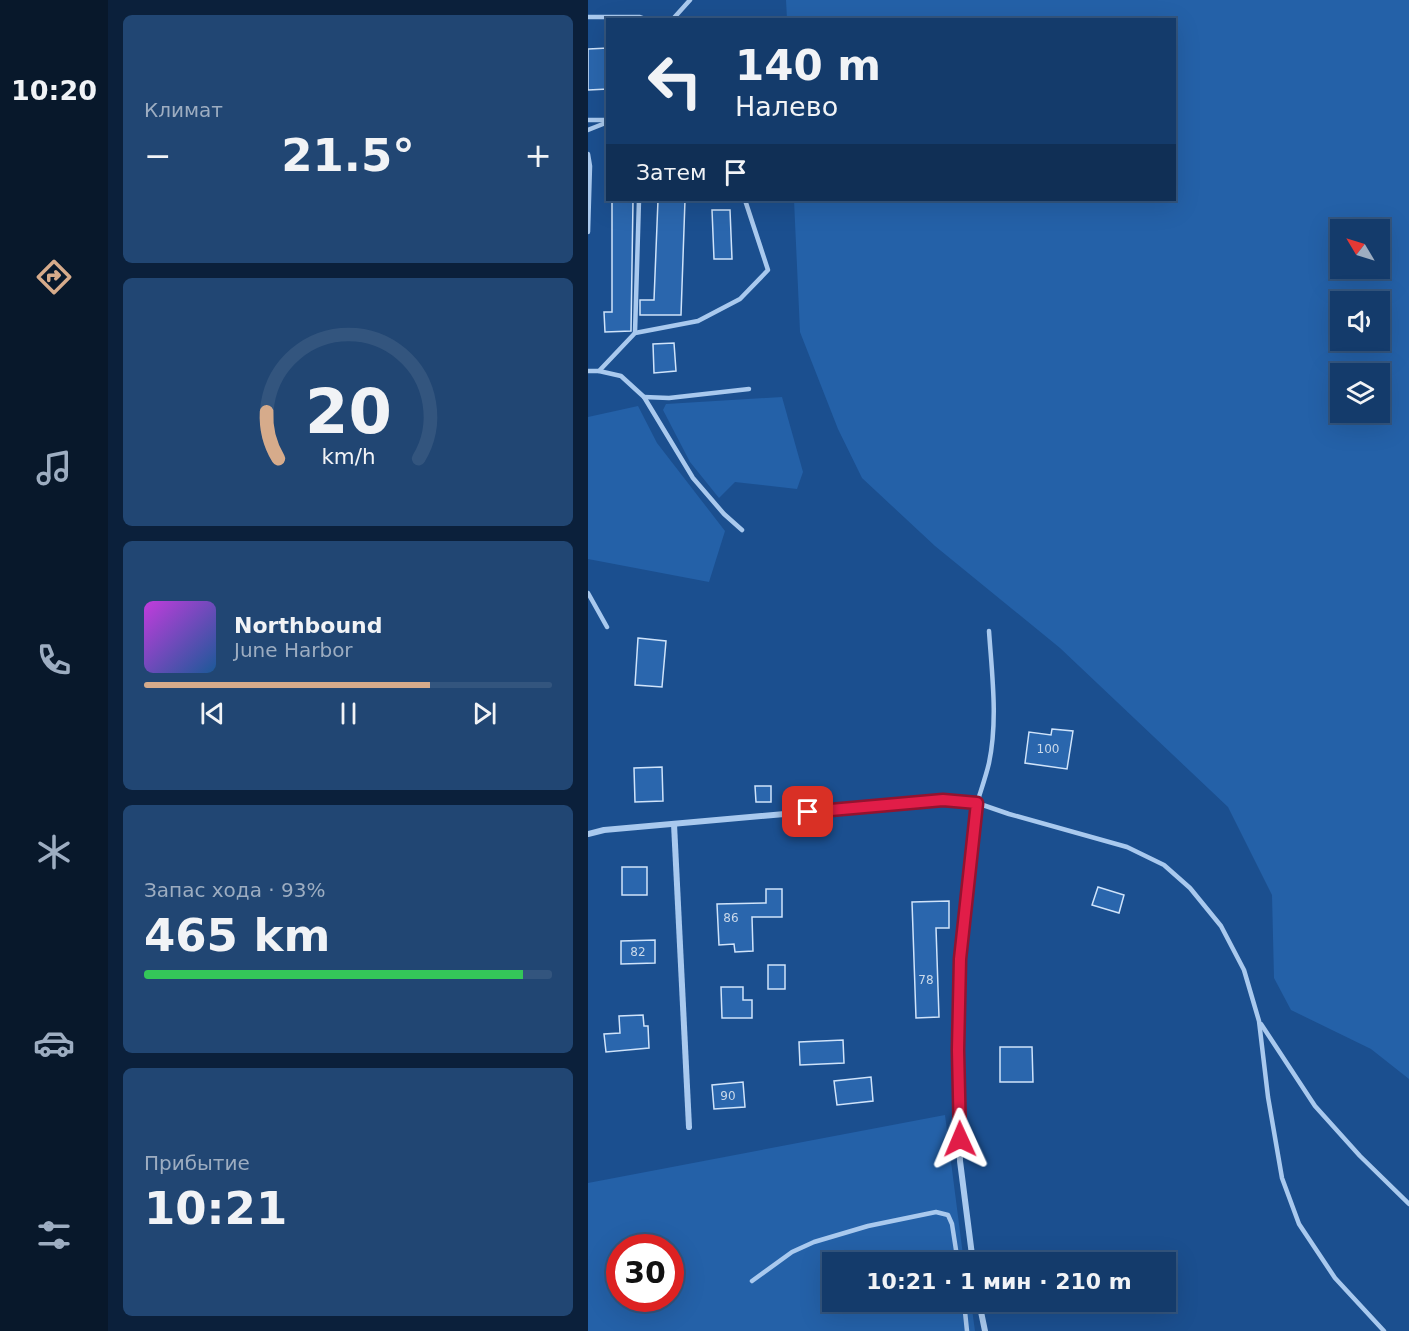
<!DOCTYPE html>
<html lang="ru">
<meta charset="utf-8">
<style>
body{margin:0;font-family:"DejaVu Sans",sans-serif;background:#214673;color:#f1f3f6;height:100vh;display:flex;flex-direction:column;font-size:22px;white-space:nowrap}
*{box-sizing:border-box;margin:0}
p{font-size:20px;color:#9dadc1}
.icon{flex:none;width:33px;height:33px;fill:none;stroke:currentColor;stroke-width:2;stroke-linecap:round;stroke-linejoin:round}
.map{position:relative;flex:1;overflow:hidden}
.drawer{display:flex;flex-direction:column;gap:15px;padding:15px;background:#0b203b;width:480px}
.drawer>*{flex:none}
.hud{position:absolute;left:18px;top:18px;width:570px;height:183px;border-radius:0px;box-shadow:0 6px 24px #0002,0 0 0 2px #33557e;background:#143b6b;color:#f1f3f6;overflow:hidden}
.needle{width:39px;rotate:308deg}
.controls{position:absolute;left:742px;top:219px;display:grid;gap:12px}
.controls a{display:grid;place-items:center;width:60px;height:60px;border-radius:0px;background:#143b6b;box-shadow:0 6px 24px #0002,0 0 0 2px #33557e;font-size:30px}
.speed{position:absolute;left:18px;top:1234px;display:flex;gap:12px;font-size:30px;font-weight:700;text-align:center}
.speed>*{display:grid;place-content:center;width:78px;height:78px;border-radius:50%;background:#143b6b;box-shadow:0 6px 24px #0002,0 0 0 2px #33557e;line-height:1}
.speed .limit{border:9px solid #d22;background:#fff;color:#111}
.pin{position:absolute;display:grid;place-items:center;width:51px;height:51px;color:#fff;margin:-26px;border-radius:12px;box-shadow:0 3px 9px #0006}
.me{position:absolute;width:66px;margin:-33px;rotate:359deg;stroke-linejoin:round;filter:drop-shadow(0 0 4px #0008)}
.turn{display:flex;align-items:center;gap:21px;height:126px;padding:0 30px;font-size:27px}
.turn .icon{width:78px;height:78px;stroke-width:2.5}
.turn b{display:block;font-size:42px;line-height:51px}
.then{display:flex;align-items:center;height:57px;padding:0 30px;background:#0003;gap:12px;font-size:22px}
.big{font-size:45px;font-weight:800;line-height:1.1}
.drawer .tile{flex:1;display:flex;flex-direction:column;justify-content:center;gap:9px;min-width:0;padding:0 21px;border-radius:9px;background:#214673}
.drawer .dial{align-items:center;gap:0}
.dial svg{height:156px;overflow:visible;fill:none;stroke:#33557e;stroke-width:7;stroke-linecap:round;text-anchor:middle}
.dial text{fill:#f1f3f6;stroke:none}
.song{display:flex;align-items:center;gap:18px}
.cover{width:72px;height:72px;border-radius:9px;background:linear-gradient(135deg,hsl(290 70% 55%),hsl(210 70% 35%))}
.played{height:6px;border-radius:3px;background:linear-gradient(90deg,#d6ab8b 70%,#33557e 70%)}
.keys{display:flex;justify-content:space-around;direction:ltr}
.heat{display:flex;justify-content:space-between;align-items:center;font-size:33px;direction:ltr}
.charge{height:9px;border-radius:4px;background:linear-gradient(90deg,#34c759 93%,#33557e 0)}
.trip{position:absolute;left:234px;top:1252px;width:354px;height:60px;border-radius:0px;background:#143b6b;box-shadow:0 6px 24px #0002,0 0 0 2px #33557e;font-weight:800;line-height:60px;text-align:center}
main{display:flex;flex:1;min-height:0}
.tab-bar{display:flex;flex-direction:column;width:108px;justify-content:space-around;align-items:center;background:#08182b;color:#9dadc1}
.tab-bar .icon{width:42px;height:42px}
.tab-bar .active{color:#d6ab8b}
.tab-bar b{font-size:27px;color:#f1f3f6}
.map>svg:first-child{display:block}
.green{fill:#2461a8;fill-rule:evenodd}
.building{fill:#2a66ad;stroke:#cfe3fa;stroke-width:1.5}
.lines{fill:none;stroke-linecap:round;stroke-linejoin:round}
.service{stroke:#a9c9ee;stroke-width:4.5}
.minor{stroke:#a9c9ee;stroke-width:6}
.route-casing{stroke:#92132f;stroke-width:15}
.route{stroke:#e11d48;stroke-width:10}
.labels{text-anchor:middle;stroke-width:6;stroke-linejoin:round;paint-order:stroke}
.number-label{font-size:12px;fill:#cad9ea}
</style>
<main>
<nav class="tab-bar">
<b>10:20</b>
<svg class="icon active" aria-label="directions" viewBox="0 0 24 24"><path d="M12 3l9 9-9 9-9-9zM9 14v-3h6M13 9l2 2-2 2"/></svg>
<svg class="icon" aria-label="music" viewBox="0 0 24 24"><path d="M9 18V5l10-2v13"/><circle cx="6" cy="18" r="3"/><circle cx="16" cy="16" r="3"/></svg>
<svg class="icon" aria-label="phone" viewBox="0 0 24 24"><path d="M5 4h4l2 5-3 2q2 4 5 5l2-3 5 2v4C11 20 4 13 5 4z"/></svg>
<svg class="icon" aria-label="climate" viewBox="0 0 24 24"><path d="M12 3v18M4 7l16 10M4 17L20 7"/></svg>
<svg class="icon" aria-label="car" viewBox="0 0 24 24"><path d="M5 17H2v-5l4-1 3-4h7l3 4 3 1v5h-3M9 17h6M6 11h13"/><circle cx="7" cy="17" r="2"/><circle cx="17" cy="17" r="2"/></svg>
<svg class="icon" aria-label="filters" viewBox="0 0 24 24"><path d="M4 7h16M4 17h16"/><circle cx="9" cy="7" r="2"/><circle cx="15" cy="17" r="2"/></svg>
</nav>
<section class="drawer">
<div class="tile"><p>Климат</p>
<div class="heat"><a>−</a><b class="big">21.5°</b><a>+</a></div>
</div>
<div class="tile dial"><svg viewBox="0 0 100 80">
<path d="M14 69A42 42 0 1 1 86 69"/>
<path d="M14 69A42 42 0 0 1 8 45" stroke="#d6ab8b"/>
<text x="50" y="56" font-size="32" font-weight="700">20</text>
<text x="50" y="72" font-size="11">km/h</text>
</svg></div>
<div class="tile">
<div class="song"><i class="cover"></i><div><b>Northbound</b><p>June Harbor</p></div></div>
<div class="played"></div>
<div class="keys"><svg class="icon" aria-label="previous" viewBox="0 0 24 24"><path d="M18 5L8 12l10 7zM5 5v14"/></svg><svg class="icon" aria-label="pause" viewBox="0 0 24 24"><path d="M8 5v14M16 5v14"/></svg><svg class="icon" aria-label="next" viewBox="0 0 24 24"><path d="M6 5l10 7-10 7zM19 5v14"/></svg></div>
</div>
<div class="tile"><p>Запас хода · 93%</p><b class="big">465 km</b><div class="charge"></div></div>
<div class="tile"><p>Прибытие</p><b class="big">10:21</b></div>
</section>
<div class="map">
<svg width="821" height="1331" viewBox="0 0 821 1331">
<rect width="100%" height="100%" fill="#1b4f8f"/>
<g class="green">
<path d="M198 0H821V1079L783 1049 703 1010 686 978 684 895 640 807 472 648 347 546 274 478 250 429 212 332 206 200H586V20L199 19ZM753 230H792V268H753ZM753 302H792V340H753ZM753 374H792V412H753Z"/>
<path d="M194 397 215 472 209 489 147 482 131 498 102 462 75 410 78 404Z"/>
<path d="M50 406 69 443 137 531 121 582 0 559V417Z"/>
<path d="M357 1115 376 1263H244V1302H383L387 1331H0V1183ZM32 1248H82V1299H32Z"/>
</g>
<g class="building">
<path d="M20 48V89L0 90V49Z"/>
<path d="M24 200H45L43 331 17 332 16 312H24Z"/>
<path d="M70 200H97L93 315H52V300H66Z"/>
<path d="M124 210H142L144 259H126Z"/>
<path d="M86 343 88 371 66 373 65 344Z"/>
<path d="M50 638 78 641 74 687 47 685Z"/>
<path d="M464 729 485 731 479 769 437 763 441 732 463 735Z"/>
<path d="M74 767 75 801 47 802 46 768Z"/>
<path d="M167 786H183V802H168Z"/>
<rect x="34" y="867" width="25" height="28"/>
<path d="M510 887 536 895 531 913 504 905Z"/>
<path d="M178 889H194V917H164L165 951 147 952 146 944 131 945 129 904 178 903Z"/>
<path d="M361 901V928H348L351 1017 328 1018 324 902Z"/>
<path d="M67 940V963L33 964V941Z"/>
<rect x="180" y="965" width="17" height="24"/>
<path d="M133 987H155V1000H164V1018H134Z"/>
<path d="M55 1015 56 1026H60L61 1048 18 1052 16 1034 32 1033 31 1016Z"/>
<path d="M255 1040 256 1063 212 1065 211 1042Z"/>
<path d="M412 1047H444L445 1082H412Z"/>
<path d="M283 1077 285 1101 249 1105 246 1081Z"/>
<path d="M155 1082 157 1107 126 1109 124 1085Z"/>
</g>
<g class="lines">
<g class="service">
<path d="M0 17H52L60 20"/>
<path d="M84 20 102 0"/>
<path d="M0 120H20"/>
<path d="M0 130 20 122"/>
<path d="M0 154 2 166 0 232"/>
<path d="M47 333 51 200"/>
<path d="M0 371H11L47 333 110 321 152 299 180 270 157 200"/>
<path d="M11 371 33 376 56 397 105 478 136 514 154 530"/>
<path d="M56 397 81 398 161 389"/>
<path d="M0 593 19 627"/>
<path d="M401 631C404 675 410 720 401 763 398 776 393 790 389 803L421 814 539 847 576 865 602 888 633 926 656 970 671 1021 680 1097 694 1178 711 1224 747 1278 796 1331"/>
<path d="M673 1024 727 1106 772 1156 821 1204"/>
<path d="M164 1281 204 1252 226 1242 280 1226 348 1212 360 1215 364 1224 370 1263"/>
<path d="M376 1302 379 1331"/>
</g>
<g class="minor">
<path d="M86 824 101 1127"/>
<path d="M0 834 16 830 355 800 389 803 372 959 370 1050 372 1161 385 1263"/>
<path d="M391 1302 397 1331"/>
</g>
</g>
<g class="lines">
<g class="route-casing">
<path id="route" d="M220 812 355 800 389 803 372 959 370 1050 372 1139"/>
</g>
<use href="#route" class="route"/>
</g>
<g class="labels">
<g class="number-label">
<text x="460" y="753">100</text>
<text x="143" y="922">86</text>
<text x="50" y="956">82</text>
<text x="338" y="984">78</text>
<text x="140" y="1100">90</text>
</g>
</g>
</svg>
<div class="controls">
<a><svg class="needle" viewBox="-14 -14 28 28"><path d="M0-13l5 13h-10z" fill="#e53935"/><path d="M0 13l5-13h-10z" fill="#9dadc1"/></svg></a>
<a><svg class="icon" aria-label="sound" viewBox="0 0 24 24"><path d="M4 9h4l5-4v14l-5-4H4zM17 9q2 3 0 6"/></svg></a>
<a><svg class="icon" aria-label="layers" viewBox="0 0 24 24"><path d="M12 4l9 5-9 5-9-5zM3 14l9 5 9-5"/></svg></a>
</div>
<div class="speed"><div class="limit">30</div></div>
<div class="pin" style="left:220px;top:812px;background:#d93025"><svg class="icon" aria-label="arrive" viewBox="0 0 24 24"><path d="M6 21V4h12l-3 4 3 4H6"/></svg></div>
<svg class="me" style="left:372px;top:1139px" viewBox="-20 -20 40 40"><path d="M0-17L14 15 0 8-14 15z" fill="#e11d48" stroke="#fff" stroke-width="4"/></svg>
<div class="trip">10:21 · 1 мин · 210 m</div>
<div class="hud">
<div class="turn"><svg class="icon" aria-label="left" viewBox="0 0 24 24"><path d="M17 20v-9H6M10 6l-5 5 5 5"/></svg><div><b>140 m</b>Налево</div></div>
<div class="then">Затем<svg class="icon" aria-label="arrive" viewBox="0 0 24 24"><path d="M6 21V4h12l-3 4 3 4H6"/></svg></div>
</div>
</div>
</main>
